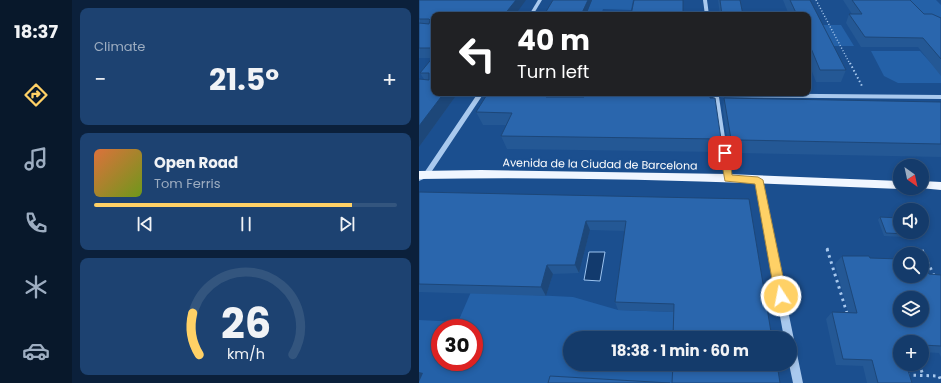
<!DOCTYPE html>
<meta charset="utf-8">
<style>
body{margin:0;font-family:Poppins,sans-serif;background:#1d4271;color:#f1f3f6;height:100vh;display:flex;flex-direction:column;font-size:15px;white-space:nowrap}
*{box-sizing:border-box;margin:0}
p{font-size:13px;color:#9dadc1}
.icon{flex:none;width:22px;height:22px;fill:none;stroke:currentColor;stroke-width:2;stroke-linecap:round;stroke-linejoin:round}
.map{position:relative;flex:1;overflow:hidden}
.details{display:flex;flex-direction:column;gap:8px;padding:8px;background:#0b203b;width:347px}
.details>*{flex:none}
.top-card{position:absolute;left:12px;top:12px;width:380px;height:84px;border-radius:8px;box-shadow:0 2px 6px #0003,0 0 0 1px #33557e;background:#202124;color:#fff;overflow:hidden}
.needle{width:26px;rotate:147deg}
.tools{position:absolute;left:474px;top:159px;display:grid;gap:8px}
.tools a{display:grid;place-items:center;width:36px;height:36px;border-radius:50%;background:#143b6b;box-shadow:0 2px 6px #0003,0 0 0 1px #33557e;font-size:20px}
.speed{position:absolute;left:12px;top:319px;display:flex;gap:8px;font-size:20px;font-weight:700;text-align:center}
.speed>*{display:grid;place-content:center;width:52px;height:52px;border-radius:50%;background:#143b6b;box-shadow:0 2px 6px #0003,0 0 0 1px #33557e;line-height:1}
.speed .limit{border:6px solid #d22;background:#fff;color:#111}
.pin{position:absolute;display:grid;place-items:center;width:34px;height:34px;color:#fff;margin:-17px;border-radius:8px;box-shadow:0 2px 6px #0006}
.me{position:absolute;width:44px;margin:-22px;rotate:349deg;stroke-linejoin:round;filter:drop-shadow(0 0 3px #0008)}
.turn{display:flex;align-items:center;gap:14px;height:84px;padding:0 20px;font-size:18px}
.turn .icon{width:52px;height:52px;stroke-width:2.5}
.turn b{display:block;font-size:28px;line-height:34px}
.big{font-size:30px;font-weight:700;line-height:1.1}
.details .tile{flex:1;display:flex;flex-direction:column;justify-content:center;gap:6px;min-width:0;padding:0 14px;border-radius:8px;background:#1d4271}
.details .dial{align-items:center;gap:0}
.dial svg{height:104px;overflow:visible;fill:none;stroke:#33557e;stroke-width:7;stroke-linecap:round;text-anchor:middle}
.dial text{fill:#f1f3f6;stroke:none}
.song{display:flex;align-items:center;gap:12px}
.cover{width:48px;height:48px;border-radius:6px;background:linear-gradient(135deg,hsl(20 70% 55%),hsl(80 70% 35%))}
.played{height:4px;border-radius:2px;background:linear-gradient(90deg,#ffd166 85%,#33557e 85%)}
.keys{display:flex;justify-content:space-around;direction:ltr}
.heat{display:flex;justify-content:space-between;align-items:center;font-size:22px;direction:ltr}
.trip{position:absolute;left:144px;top:331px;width:234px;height:40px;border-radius:20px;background:#143b6b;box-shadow:0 2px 6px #0003,0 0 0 1px #33557e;font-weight:700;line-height:40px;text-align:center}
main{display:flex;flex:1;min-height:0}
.menu{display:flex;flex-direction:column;width:72px;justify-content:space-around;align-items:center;background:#08182b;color:#9dadc1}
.menu .icon{width:28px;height:28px}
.menu .selected{color:#ffd166}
.menu b{font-size:18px;color:#f1f3f6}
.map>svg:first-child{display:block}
.green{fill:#2461a8;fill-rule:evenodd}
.water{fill:#123a6d;stroke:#9cc4f0}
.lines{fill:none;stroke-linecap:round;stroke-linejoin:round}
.path-far3{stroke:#a9c9ee;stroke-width:1.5;stroke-dasharray:1 2;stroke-linecap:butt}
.path-far2{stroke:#a9c9ee;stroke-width:2;stroke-dasharray:1.5 2.5;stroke-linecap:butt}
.path-far1{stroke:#a9c9ee;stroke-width:2.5;stroke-dasharray:2 3;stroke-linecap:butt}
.path{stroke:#a9c9ee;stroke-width:3;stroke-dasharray:2.5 4;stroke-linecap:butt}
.minor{fill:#a9c9ee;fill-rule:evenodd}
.major{fill:#f0f6ff;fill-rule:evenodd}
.wall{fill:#245895}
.shaded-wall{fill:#1d4779}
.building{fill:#2a66ad;stroke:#1d4779;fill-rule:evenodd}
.route{fill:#ffd166;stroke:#a68842}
.labels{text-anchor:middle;stroke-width:4;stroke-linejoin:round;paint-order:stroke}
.street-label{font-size:11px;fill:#fff;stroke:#1b4f8f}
</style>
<main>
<nav class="menu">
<b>18:37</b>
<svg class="icon selected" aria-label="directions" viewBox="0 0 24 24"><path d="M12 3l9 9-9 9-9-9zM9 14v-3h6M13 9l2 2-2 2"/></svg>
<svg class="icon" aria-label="music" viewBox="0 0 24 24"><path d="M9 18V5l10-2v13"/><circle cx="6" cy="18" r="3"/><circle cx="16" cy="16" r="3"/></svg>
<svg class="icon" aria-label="phone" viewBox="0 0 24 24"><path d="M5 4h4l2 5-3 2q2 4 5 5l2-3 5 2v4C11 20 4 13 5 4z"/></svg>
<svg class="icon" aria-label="climate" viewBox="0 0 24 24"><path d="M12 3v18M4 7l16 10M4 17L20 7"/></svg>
<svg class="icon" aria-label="car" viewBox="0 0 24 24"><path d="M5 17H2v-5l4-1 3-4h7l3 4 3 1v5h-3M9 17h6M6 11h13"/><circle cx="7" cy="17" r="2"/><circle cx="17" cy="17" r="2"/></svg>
</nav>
<section class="details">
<div class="tile"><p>Climate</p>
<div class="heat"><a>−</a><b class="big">21.5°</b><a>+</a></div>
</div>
<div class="tile">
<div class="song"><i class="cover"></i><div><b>Open Road</b><p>Tom Ferris</p></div></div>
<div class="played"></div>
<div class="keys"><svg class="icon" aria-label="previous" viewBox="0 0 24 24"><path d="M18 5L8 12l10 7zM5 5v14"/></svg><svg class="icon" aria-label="pause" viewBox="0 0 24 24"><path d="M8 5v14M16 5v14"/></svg><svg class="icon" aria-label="next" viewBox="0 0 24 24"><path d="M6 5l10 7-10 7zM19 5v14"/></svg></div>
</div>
<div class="tile dial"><svg viewBox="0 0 100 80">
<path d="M14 69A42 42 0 1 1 86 69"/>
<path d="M14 69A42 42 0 0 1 9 37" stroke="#ffd166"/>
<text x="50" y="56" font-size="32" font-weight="700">26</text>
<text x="50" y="72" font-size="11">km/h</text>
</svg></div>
</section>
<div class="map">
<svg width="522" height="383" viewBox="0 0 522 383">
<rect width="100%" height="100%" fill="#1b4f8f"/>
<g class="green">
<path d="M173 0H214L212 10 184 9 182 15H167Z"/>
<path d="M478 0H517L522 5V28Z"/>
<path d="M394 25H422L435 46H404Z"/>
<path d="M452 51H501L522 74V83H479L465 76Z"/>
<path d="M52 292 154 297 199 310 256 312 255 338H151V364H254V383H0V320L39 322ZM21 328H55V362H21Z"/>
</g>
<path class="water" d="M170 252H186L181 281 165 280Z"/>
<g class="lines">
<path class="path-far3" d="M397 0 431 64"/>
<path class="path-far2" d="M431 63 443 86"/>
<path class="path-far1" d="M408 248 409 250"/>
<g class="path">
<path d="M408 249 428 313"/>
<path d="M503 250 516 278"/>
<path d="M500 364 504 375"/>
<path d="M488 375 520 376 522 381"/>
</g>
<g class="minor">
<path d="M119 0H123L114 15H110Z"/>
<path d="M284 0H288L290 15H286Z"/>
<path d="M59 93H65L9 177 0 181V175L5 173Z"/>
<path d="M294 93 522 95V99L300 97 312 178 309 181 306 178Z"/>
<path d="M339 177 342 180 384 383H374L370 364 371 338H365L336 180Z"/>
</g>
<g class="major">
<path d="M62 170 309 174 481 181V188H483L481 189C321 182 160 176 0 179V171Z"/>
<path d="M503 181 522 182V190L501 188H503Z"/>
</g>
</g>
<g class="wall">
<path d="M0 0 15 15V93H39L0 147V79H5L1 73 14 58H0Z"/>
<path d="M299 0H321L324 15H301Z"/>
<path d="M364 0H391L427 70 422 82H397L389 61V15H370Z"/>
<path d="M424 0H491L505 14 522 18V76L499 47H442L427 23 430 14H433Z"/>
<path d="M139 93 137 97 291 98 302 139 301 152 88 149 82 136 87 125H64L57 112Z"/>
<path d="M305 98 522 102V157L318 153 310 152 304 111Z"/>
<path d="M0 192 330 199 255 312 199 310 196 302 206 231 171 230 160 273 134 274 127 296 0 292Z"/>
<path d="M461 217 487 234 484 237 465 236 459 220Z"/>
<path d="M423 256 451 258 510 274 522 275V357L520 353 503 352V342H481V364L493 383H448L444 366 417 365 407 319 413 312H429L416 264Z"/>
</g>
<g class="shaded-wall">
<path d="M97 0H107L96 15H85Z"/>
<path d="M169 0H173L167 15H162Z"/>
<path d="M25 93H39L0 147V126Z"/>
<path d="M129 93H139L132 110 127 97Z"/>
<path d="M167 221 171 230 160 273 156 265Z"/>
<path d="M128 265 134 274 127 296 122 287Z"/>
<path d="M0 372 4 373 0 382Z"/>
</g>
<g class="building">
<path d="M0 0H97L85 15H15V48H0V23L10 24 11 20 10 19H0Z"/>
<path d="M134 0H169L162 15H125Z"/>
<path d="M215 0H264V15H212Z"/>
<path d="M301 0H321L324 15H303Z"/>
<path d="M371 0H391L427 70H401L389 41V15H378Z"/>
<path d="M433 0H491L505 14H513L522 18V59L504 38 446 37 430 14H443Z"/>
<path d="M15 56V93H25L0 126V79L10 80V73H1Z"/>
<path d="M69 93H129L127 97H165L167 93H291V98H296L302 139 82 136 93 113 57 112Z"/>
<path d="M305 98 522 102V144L320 140 312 139Z"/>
<path d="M0 192 330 199 353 338H254L255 304 196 302 207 221H167L156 265H128L122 287 0 284Z"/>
<path d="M461 217 480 218 481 220V232H486L487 234 467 233Z"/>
<path d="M423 256H450L451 258 481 259V276H503V263L505 264 510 274 522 275V346L503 345V342H481V344H480L481 348V364H487L493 383H459L453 360 424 359 413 312 438 313ZM481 298H503V320H481Z"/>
<path d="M254 364H358L361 383H253Z"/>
<path d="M131 376 251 383H129Z"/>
</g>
<path class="route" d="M306 150 310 153 313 175 339 177 344 180 368 296 366 300 362 301 358 300 356 296 336 184 306 181 301 153Z"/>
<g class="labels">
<g class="street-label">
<text transform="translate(181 164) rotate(1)" y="4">Avenida de la Ciudad de Barcelona</text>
</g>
</g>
</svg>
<div class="tools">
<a><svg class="needle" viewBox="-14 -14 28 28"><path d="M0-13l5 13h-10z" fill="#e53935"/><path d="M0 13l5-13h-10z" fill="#9dadc1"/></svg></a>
<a><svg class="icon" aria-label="sound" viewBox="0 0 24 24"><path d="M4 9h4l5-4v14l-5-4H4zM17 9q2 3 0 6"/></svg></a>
<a><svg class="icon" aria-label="search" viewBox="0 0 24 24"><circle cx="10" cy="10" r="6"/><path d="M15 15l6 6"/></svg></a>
<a><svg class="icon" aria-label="layers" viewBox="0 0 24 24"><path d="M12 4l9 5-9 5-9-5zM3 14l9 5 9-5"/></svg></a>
<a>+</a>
</div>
<div class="speed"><div class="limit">30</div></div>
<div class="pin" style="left:306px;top:153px;background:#d93025"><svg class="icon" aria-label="arrive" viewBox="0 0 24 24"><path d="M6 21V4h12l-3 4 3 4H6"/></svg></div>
<svg class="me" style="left:362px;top:296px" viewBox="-20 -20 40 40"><circle r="17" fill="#ffd166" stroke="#fff" stroke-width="3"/><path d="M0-11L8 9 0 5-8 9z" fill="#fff"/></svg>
<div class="trip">18:38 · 1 min · 60 m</div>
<div class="top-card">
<div class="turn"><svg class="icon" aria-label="left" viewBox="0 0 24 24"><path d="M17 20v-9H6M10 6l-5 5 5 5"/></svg><div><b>40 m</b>Turn left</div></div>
</div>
</div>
</main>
